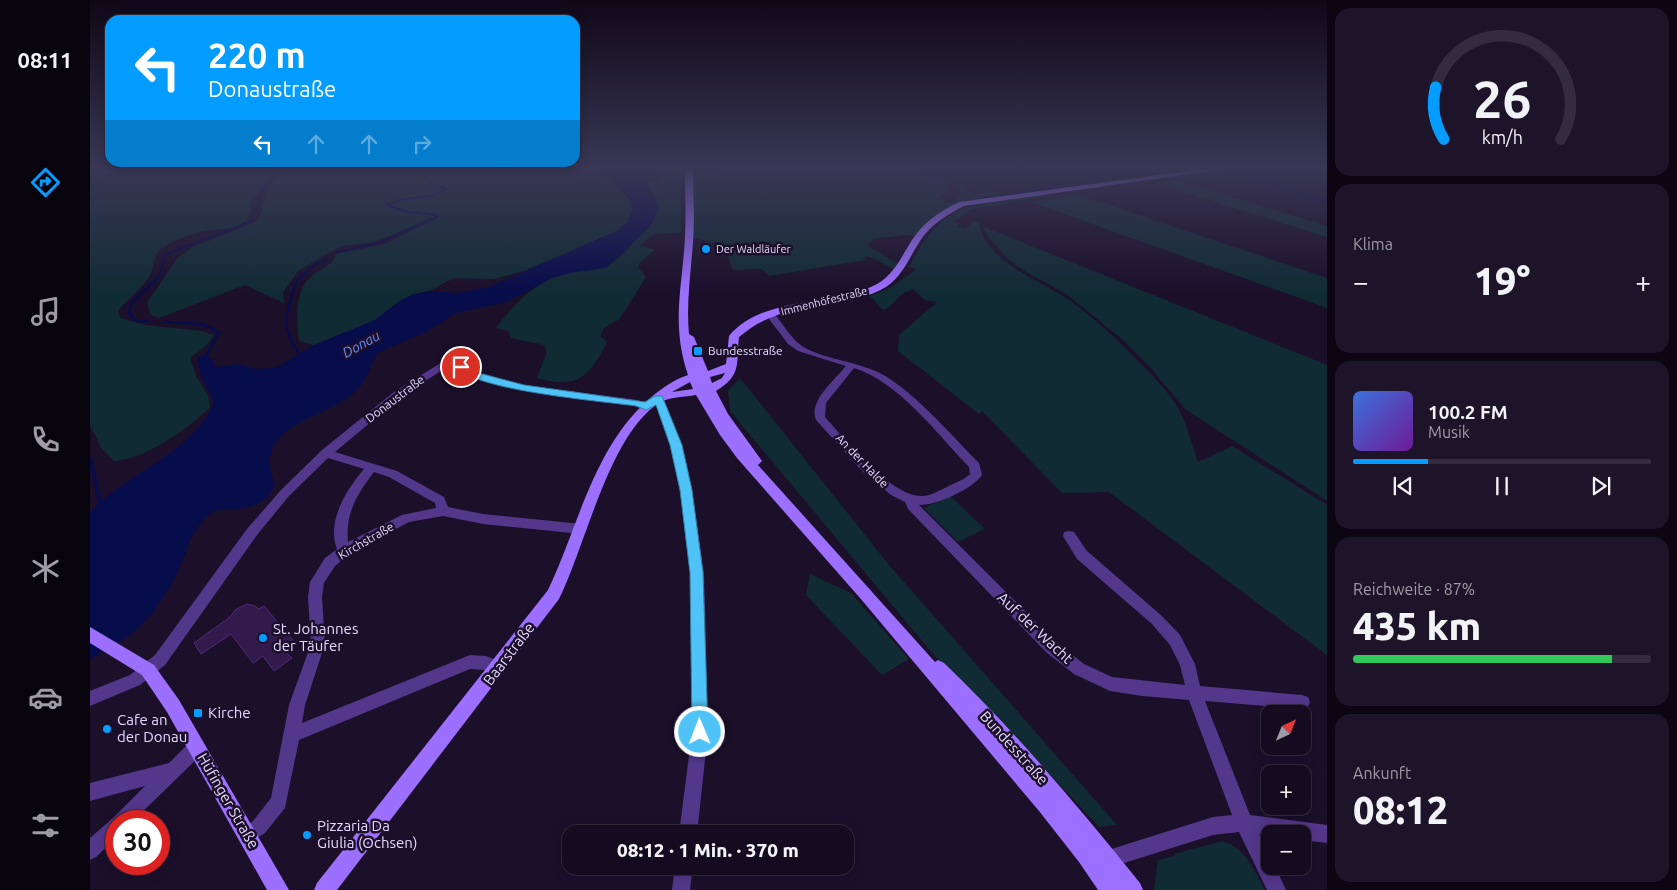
<!DOCTYPE html>
<html lang="de">
<meta charset="utf-8">
<style>
body{margin:0;font-family:Ubuntu,sans-serif;background:#1d1429;color:#f1f3f6;height:100vh;display:flex;flex-direction:column;font-size:19px;white-space:nowrap}
*{box-sizing:border-box;margin:0}
p{font-size:16px;color:#9d9ba5}
.icon{flex:none;width:28px;height:28px;fill:none;stroke:currentColor;stroke-width:2;stroke-linecap:round;stroke-linejoin:round}
.map{position:relative;flex:1;overflow:hidden}
.drawer{display:flex;flex-direction:column;gap:8px;padding:8px;background:#0b0612;width:350px}
.drawer>*{flex:none}
.top-card{position:absolute;left:15px;top:15px;width:475px;height:152px;border-radius:15px;box-shadow:0 2px 12px #0003,0 0 0 1px #332b3e;background:#049dff;color:#fff;overflow:hidden}
.needle{width:32px;rotate:43deg}
.buttons{position:absolute;left:1171px;top:705px;display:grid;gap:10px}
.buttons a{display:grid;place-items:center;width:50px;height:50px;border-radius:10px;background:#140b20;box-shadow:0 2px 12px #0003,0 0 0 1px #332b3e;font-size:25px}
.speed{position:absolute;left:15px;top:810px;display:flex;gap:10px;font-size:25px;font-weight:700;text-align:center}
.speed>*{display:grid;place-content:center;width:65px;height:65px;border-radius:50%;background:#140b20;box-shadow:0 2px 12px #0003,0 0 0 1px #332b3e;line-height:1}
.speed .limit{border:8px solid #d22;background:#fff;color:#111}
.pin{position:absolute;display:grid;place-items:center;width:42px;height:42px;color:#fff;margin:-21px;border:2px solid #fff;border-radius:50%;box-shadow:0 1px 5px #0007}
.me{position:absolute;width:55px;margin:-28px;rotate:359deg;stroke-linejoin:round;filter:drop-shadow(0 0 4px #0008)}
.turn{display:flex;align-items:center;gap:18px;height:105px;padding:0 20px;font-size:22px}
.turn .icon{width:65px;height:65px;stroke-width:2.5}
.turn b{display:block;font-size:35px;line-height:42px}
.lanes{display:flex;align-items:center;height:48px;padding:0 20px;background:#0003;justify-content:center;gap:25px;direction:ltr}
.lanes .off{opacity:.35}
.big{font-size:38px;font-weight:800;line-height:1.1}
.drawer .card{flex:1;display:flex;flex-direction:column;justify-content:center;gap:8px;min-width:0;padding:0 18px;border-radius:15px;background:#1d1429}
.drawer .dial{align-items:center;gap:0}
.dial svg{height:130px;overflow:visible;fill:none;stroke:#332b3e;stroke-width:7;stroke-linecap:round;text-anchor:middle}
.dial text{fill:#f1f3f6;stroke:none}
.song{display:flex;align-items:center;gap:15px}
.cover{width:60px;height:60px;border-radius:8px;background:linear-gradient(135deg,hsl(220 70% 55%),hsl(280 70% 35%))}
.played{height:5px;border-radius:2px;background:linear-gradient(90deg,#049dff 25%,#332b3e 25%)}
.keys{display:flex;justify-content:space-around;direction:ltr}
.heat{display:flex;justify-content:space-between;align-items:center;font-size:28px;direction:ltr}
.charge{height:8px;border-radius:4px;background:linear-gradient(90deg,#34c759 87%,#332b3e 0)}
.trip{position:absolute;left:472px;top:825px;width:292px;height:50px;border-radius:15px;background:#140b20;box-shadow:0 2px 12px #0003,0 0 0 1px #332b3e;font-weight:800;line-height:50px;text-align:center}
main{display:flex;flex:1;min-height:0}
.dock{display:flex;flex-direction:column;width:90px;justify-content:space-around;align-items:center;background:#08040d;color:#9d9ba5}
.dock .icon{width:35px;height:35px}
.dock .selected{color:#049dff}
.dock b{font-size:22px;color:#f1f3f6}
.map>svg:first-child{display:block}
.green{fill:#112b34}
.water{fill:#070c4a}
.lines{fill:none;stroke-linecap:round;stroke-linejoin:round}
.stream-far2{stroke:#070c4a;stroke-width:2}
.stream-far1{stroke:#070c4a;stroke-width:2.5}
.stream{stroke:#070c4a;stroke-width:4}
.building{fill:#321a4c;stroke:#512a79}
.street{fill:#53378b;fill-rule:evenodd}
.secondary{fill:#9c6fff;fill-rule:evenodd}
.route{fill:#4fc3f7;stroke:#337fa1}
.poi-dot{fill:#049dff;stroke:#1b0f2a;stroke-width:2}
.labels{text-anchor:middle;stroke-width:5;stroke-linejoin:round;paint-order:stroke}
.far-poi-label{font-size:11px;fill:#e7d8ff;stroke:#1b0f2a;text-anchor:start}
.far-street-label{font-size:11px;fill:#e7d8ff;stroke:#1b0f2a}
.poi-label{font-size:12px;fill:#e7d8ff;stroke:#1b0f2a;text-anchor:start}
.street-label{font-size:12px;fill:#e7d8ff;stroke:#1b0f2a}
.water-label{font-size:14px;font-style:italic;fill:#668cff;stroke:#1b0f2a}
.near-street-label{font-size:15px;fill:#e7d8ff;stroke:#1b0f2a}
.near-poi-label{font-size:15px;fill:#e7d8ff;stroke:#1b0f2a;text-anchor:start}
</style>
<main>
<nav class="dock">
<b>08:11</b>
<svg class="icon selected" aria-label="directions" viewBox="0 0 24 24"><path d="M12 3l9 9-9 9-9-9zM9 14v-3h6M13 9l2 2-2 2"/></svg>
<svg class="icon" aria-label="music" viewBox="0 0 24 24"><path d="M9 18V5l10-2v13"/><circle cx="6" cy="18" r="3"/><circle cx="16" cy="16" r="3"/></svg>
<svg class="icon" aria-label="phone" viewBox="0 0 24 24"><path d="M5 4h4l2 5-3 2q2 4 5 5l2-3 5 2v4C11 20 4 13 5 4z"/></svg>
<svg class="icon" aria-label="climate" viewBox="0 0 24 24"><path d="M12 3v18M4 7l16 10M4 17L20 7"/></svg>
<svg class="icon" aria-label="car" viewBox="0 0 24 24"><path d="M5 17H2v-5l4-1 3-4h7l3 4 3 1v5h-3M9 17h6M6 11h13"/><circle cx="7" cy="17" r="2"/><circle cx="17" cy="17" r="2"/></svg>
<svg class="icon" aria-label="filters" viewBox="0 0 24 24"><path d="M4 7h16M4 17h16"/><circle cx="9" cy="7" r="2"/><circle cx="15" cy="17" r="2"/></svg>
</nav>
<div class="map">
<svg width="1237" height="890" viewBox="0 0 1237 890">
<rect width="100%" height="100%" fill="#1b0f2a"/>
<g class="green">
<path d="M0 168H163L182 173 160 203 162 210C152 231 141 228 121 230 110 231 82 240 74 247 63 254 65 263 61 273 55 287 37 299 28 311L31 318 55 325 112 331 124 335 117 345 100 358 106 376 118 395 120 407C101 427 52 461 24 461L12 449 0 425Z"/>
<path d="M203 168H508L541 202 542 212 537 222 527 231 434 271 404 279 364 278 339 291 311 300 285 320 264 329 224 345 209 341C207 319 203 290 223 275 233 268 242 265 246 254L295 244 352 215 344 216 294 239 279 243 252 246 237 254 208 271 193 293 194 303 155 285 69 318 60 314 57 302 88 258 101 248 168 221C178 196 175 180 203 168Z"/>
<path d="M565 168H592L591 233 564 234 550 245 565 250 550 262 548 267 556 277 534 312 528 320 514 328 510 336 517 342C498 379 487 389 447 378L457 352 454 345 421 338 418 331 406 328C429 298 447 280 485 271 500 268 511 270 525 261 540 250 557 223 569 208L556 183 571 180Z"/>
<path d="M630 168H823L859 181 858 192 849 196 858 203 866 200 870 195V185L864 182H868L884 194H890L892 190 917 194 974 187 871 203 825 236 814 235 783 239 778 246 808 264 804 269 783 258 774 256 776 260 679 276 672 269 643 270 633 244 603 238V173H630Z"/>
<path d="M1089 181 1237 226V237L1065 183Z"/>
<path d="M986 194 1237 278V308L941 202Z"/>
<path d="M962 195 880 210 864 222 870 224 867 227 875 229 882 223 881 221 889 222C894 262 952 281 981 301 1005 319 1028 340 1049 362 1062 375 1079 392 1088 408 1097 424 1102 445 1108 462L1142 446 1237 505V655L1019 492 972 493 892 411 889 414 808 351 809 335 847 302 835 300 823 289 812 294 798 308 793 310 780 296 800 288 827 269 819 267C845 214 872 204 928 198 938 197 952 193 962 195Z"/>
<path d="M892 226 1237 365V501L1095 409 1059 366 1033 340 976 294 936 272 919 260 899 238Z"/>
<path d="M650 378 799 565 1027 825 1009 827 905 715 843 654 640 411 638 390Z"/>
<path d="M860 496 895 529 868 542 834 508Z"/>
<path d="M720 574 761 593 819 659 792 675 716 595Z"/>
<path d="M1132 841C1156 849 1164 869 1175 890H1064L1068 860 1085 856 1084 854Z"/>
</g>
<path class="water" d="M515 168H546L567 201 569 208 561 226 516 268 480 273 462 278 416 302 366 313 334 333 287 353C280 366 278 380 267 390 236 421 160 422 185 485 180 500 161 509 146 509 136 510 129 507 120 514 102 527 98 550 89 569 80 590 60 620 43 633 30 643 14 651 0 659V512C37 473 100 455 124 403L109 370 108 358 115 355 121 358 126 367 150 364 165 369 186 368 224 345 285 320 311 300 323 294 339 291 367 293 399 287 527 231 537 222 543 212 542 202Z"/>
<g class="lines">
<g class="stream-far2">
<path d="M170 168 186 173"/>
<path d="M1152 173 1237 203"/>
<path d="M837 174 860 181"/>
<path d="M893 198 974 187"/>
<path d="M244 253 284 244 346 218 347 215 319 212 297 205C316 194 339 202 356 189L336 180 337 172 346 168"/>
<path d="M61 285 69 277 75 255 161 221 176 183 200 168"/>
<path d="M205 285 206 281 227 263 237 259"/>
</g>
<g class="stream-far1">
<path d="M205 283C196 320 189 324 211 357"/>
<path d="M59 321H46L39 314 41 304 62 283"/>
<path d="M75 322 111 324 129 332 115 358"/>
</g>
<path class="stream" d="M0 459 11 505"/>
</g>
<path class="building" d="M157 604 165 606 169 609 174 606 205 643 194 650 202 658 184 671 173 656 163 663 141 634 111 654 104 643 140 617 145 610Z"/>
<g class="lines">
<g class="street">
<path d="M681 312 684 313C692 323 699 335 708 343 728 360 770 360 797 377 832 400 860 434 889 463L892 475C883 489 845 506 829 505L967 643 994 664 1022 677 1095 685 1090 665 1080 645 1062 624 987 559 973 536 974 532 979 531 984 532 997 551 1072 616 1090 635 1105 664 1110 686 1212 695 1218 697 1220 702 1218 707 1212 709 1115 701 1160 815 1237 825V843L1212 840V834H1180V835L1169 834 1180 856V866H1185L1196 890H1177L1149 832 1123 835 1015 869 1009 866 1006 860 1009 854 1015 851 1123 817 1142 815 1099 700 1052 696 1020 691 984 674 957 653 818 509 815 502 801 495 773 472 726 420C718 401 745 380 756 366L708 351 698 344 676 315ZM764 368C809 382 848 435 879 467L880 474C874 480 864 483 857 487 849 491 840 496 832 496 801 497 755 439 735 417L736 403Z"/>
<path d="M364 362 384 373 434 385 548 400 561 407 556 410 546 406 434 391 377 377 362 368 354 369 312 396 245 452 307 471 354 497 358 507 393 514 491 524 495 526 497 529 495 532 491 534 393 524 353 516 319 522 257 556 245 566 234 583 232 597 235 644 215 705 212 723 380 655 396 656 414 663 417 668 414 673 409 675 396 670 380 669 209 740 195 808 175 833 158 844 152 841 149 835 152 829 163 821 181 798 199 705 221 644 218 597 220 582 235 558 247 549C236 521 257 489 274 469L238 458 199 496 167 535 75 665 50 685 0 706V691L40 675 65 655 157 529 191 490 232 450 304 392 349 364ZM284 472 299 477 345 503 346 508 312 515 258 542C255 514 267 494 284 472Z"/>
<path d="M569 396 574 399 592 445 602 490 614 573 618 732 607 834H589L602 732 600 573 590 490 580 445 564 399Z"/>
<path d="M107 739 113 741 115 747 113 753 43 821H26V838L6 857 0 860V838L23 818 55 786 0 801V783L79 763 101 741Z"/>
<path d="M585 866H603L600 890H582Z"/>
</g>
<g class="secondary">
<path d="M595 168H603C603 193 605 217 603 242 601 272 596 303 599 334L604 337 618 371 636 364 639 336C673 295 743 307 787 284 807 273 813 251 827 233 838 219 853 210 869 202L1121 168H1142L874 206C858 214 842 224 832 238 820 255 814 275 796 287 762 307 718 303 682 317 669 322 659 329 649 337 646 365 652 375 626 391L638 414 672 461 668 465 845 662 848 660 854 663C925 731 988 806 1050 883L1053 890H1008L989 862 949 811 770 598 647 458 630 435 606 395C596 397 578 397 569 403 519 435 496 545 469 599L247 890H224L227 883 458 590C490 523 504 443 565 394 576 386 585 379 598 375 581 325 592 289 595 238 596 215 595 191 595 168ZM635 373 632 378 622 383 620 377ZM600 382 603 389 582 392Z"/>
<path d="M0 627 64 665 89 700 199 890H177L77 712 52 675 0 643Z"/>
</g>
</g>
<linearGradient id="sky" x2="0" y2="1"><stop stop-color="#0f0817"/><stop offset="0.57" stop-color="#393755"/><stop offset="1" stop-color="#393755" stop-opacity="0"/></linearGradient>
<rect width="1237" height="293" fill="url(#sky)"/>
<path class="route" d="M371 364 385 372 434 385 555 402 565 396H572L592 445 602 490 613 573 618 732 616 737 610 740 604 737 602 732 600 573 590 490 580 445 566 405 556 410 546 406C511 401 387 391 366 367Z"/>
<g class="poi-dot">
<circle cx="616" cy="249" r="5"/>
<rect x="603" y="346" width="10" height="10" rx="2.5"/>
<circle cx="173" cy="638" r="5"/>
<rect x="103" y="708" width="10" height="10" rx="2.5"/>
<circle cx="17" cy="729" r="5"/>
<circle cx="217" cy="835" r="5"/>
</g>
<g class="labels">
<g class="far-poi-label">
<text x="626" y="253">Der Waldläufer</text>
</g>
<g class="far-street-label">
<text transform="translate(734 301) rotate(-14)" y="4">Immenhöfestraße</text>
</g>
<g class="poi-label">
<text x="618" y="355">Bundesstraße</text>
</g>
<g class="street-label">
<text transform="translate(305 399) rotate(-37)" y="4">Donaustraße</text>
<text transform="translate(772 461) rotate(46)" y="4">An der Halde</text>
<text transform="translate(276 541) rotate(-30)" y="4">Kirchstraße</text>
</g>
<g class="water-label">
<text transform="translate(271 344) rotate(-29)" y="5">Donau</text>
</g>
<g class="near-street-label">
<text transform="translate(945 628) rotate(43)" y="5">Auf der Wacht</text>
<text transform="translate(419 654) rotate(-53)" y="5">Baarstraße</text>
<text transform="translate(924 748) rotate(48)" y="5">Bundesstraße</text>
<text transform="translate(138 801) rotate(60)" y="5">Hüfinger Straße</text>
</g>
<g class="near-poi-label">
<text x="183" y="634">St. Johannes<tspan x="183" dy="17">der Täufer</tspan></text>
<text x="118" y="718">Kirche</text>
<text x="27" y="725">Cafe an<tspan x="27" dy="17">der Donau</tspan></text>
<text x="227" y="831">Pizzaria Da<tspan x="227" dy="17">Giulia (Ochsen)</tspan></text>
</g>
</g>
</svg>
<div class="buttons">
<a><svg class="needle" viewBox="-14 -14 28 28"><path d="M0-13l5 13h-10z" fill="#e53935"/><path d="M0 13l5-13h-10z" fill="#9d9ba5"/></svg></a>
<a>+</a>
<a>−</a>
</div>
<div class="speed"><div class="limit">30</div></div>
<div class="pin" style="left:371px;top:367px;background:#d93025"><svg class="icon" aria-label="arrive" viewBox="0 0 24 24"><path d="M6 21V4h12l-3 4 3 4H6"/></svg></div>
<svg class="me" style="left:610px;top:732px" viewBox="-20 -20 40 40"><circle r="17" fill="#4fc3f7" stroke="#fff" stroke-width="3"/><path d="M0-11L8 9 0 5-8 9z" fill="#fff"/></svg>
<div class="trip">08:12 · 1 Min. · 370 m</div>
<div class="top-card">
<div class="turn"><svg class="icon" aria-label="left" viewBox="0 0 24 24"><path d="M17 20v-9H6M10 6l-5 5 5 5"/></svg><div><b>220 m</b>Donaustraße</div></div>
<div class="lanes"><svg class="icon" aria-label="left" viewBox="0 0 24 24"><path d="M17 20v-9H6M10 6l-5 5 5 5"/></svg><svg class="icon off" aria-label="ahead" viewBox="0 0 24 24"><path d="M12 20V5M6 11l6-6 6 6"/></svg><svg class="icon off" aria-label="ahead" viewBox="0 0 24 24"><path d="M12 20V5M6 11l6-6 6 6"/></svg><svg class="icon off" aria-label="right" viewBox="0 0 24 24"><path d="M7 20v-9h11M14 6l5 5-5 5"/></svg></div>
</div>
</div>
<section class="drawer">
<div class="card dial"><svg viewBox="0 0 100 80">
<path d="M14 69A42 42 0 1 1 86 69"/>
<path d="M14 69A42 42 0 0 1 9 37" stroke="#049dff"/>
<text x="50" y="56" font-size="32" font-weight="700">26</text>
<text x="50" y="72" font-size="11">km/h</text>
</svg></div>
<div class="card"><p>Klima</p>
<div class="heat"><a>−</a><b class="big">19°</b><a>+</a></div>
</div>
<div class="card">
<div class="song"><i class="cover"></i><div><b>100.2 FM</b><p>Musik</p></div></div>
<div class="played"></div>
<div class="keys"><svg class="icon" aria-label="previous" viewBox="0 0 24 24"><path d="M18 5L8 12l10 7zM5 5v14"/></svg><svg class="icon" aria-label="pause" viewBox="0 0 24 24"><path d="M8 5v14M16 5v14"/></svg><svg class="icon" aria-label="next" viewBox="0 0 24 24"><path d="M6 5l10 7-10 7zM19 5v14"/></svg></div>
</div>
<div class="card"><p>Reichweite · 87%</p><b class="big">435 km</b><div class="charge"></div></div>
<div class="card"><p>Ankunft</p><b class="big">08:12</b></div>
</section>
</main>
